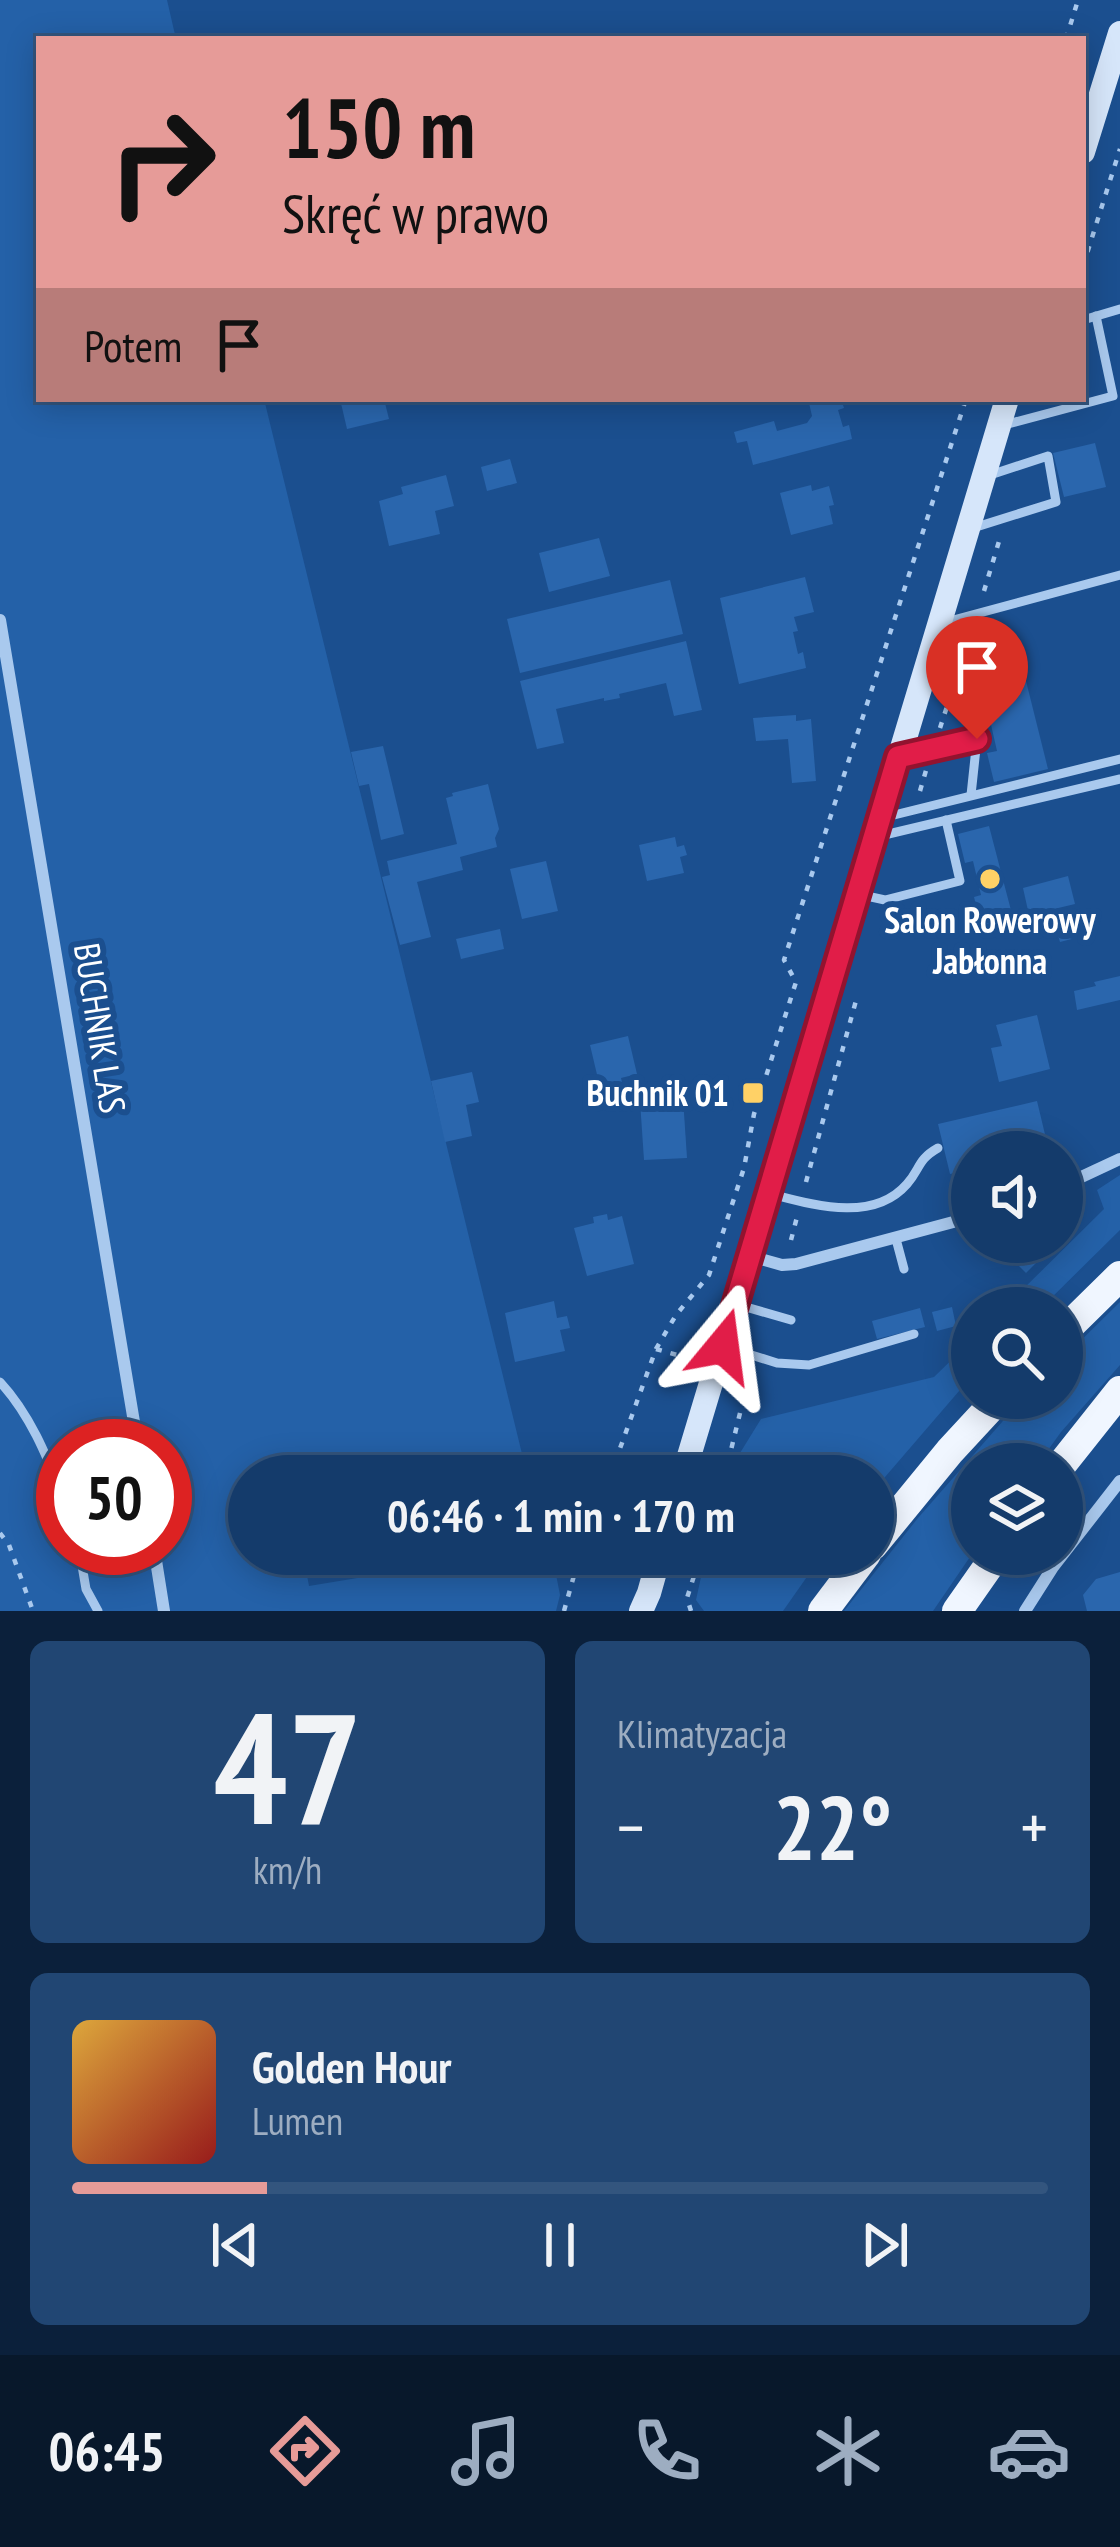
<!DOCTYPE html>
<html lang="pl">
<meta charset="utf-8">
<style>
body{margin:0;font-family:"PT Sans Narrow",sans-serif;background:#214673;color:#f1f3f6;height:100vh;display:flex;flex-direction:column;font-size:45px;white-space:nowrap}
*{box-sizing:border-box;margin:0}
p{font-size:39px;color:#9dadc1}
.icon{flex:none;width:66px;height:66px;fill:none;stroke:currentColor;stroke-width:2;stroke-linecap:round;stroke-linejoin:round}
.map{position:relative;height:1611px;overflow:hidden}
.sheet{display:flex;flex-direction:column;gap:30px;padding:30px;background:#0b203b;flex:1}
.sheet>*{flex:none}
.guide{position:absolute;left:36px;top:36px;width:1050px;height:366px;border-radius:0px;box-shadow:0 6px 30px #0003,0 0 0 3px #33557e;background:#e69b98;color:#111;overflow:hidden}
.tools{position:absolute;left:951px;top:1131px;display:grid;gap:24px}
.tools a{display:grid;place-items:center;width:132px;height:132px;border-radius:50%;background:#143b6b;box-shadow:0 6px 30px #0003,0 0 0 3px #33557e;font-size:60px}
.speed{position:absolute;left:36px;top:1419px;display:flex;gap:24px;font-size:60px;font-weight:700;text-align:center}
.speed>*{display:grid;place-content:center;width:156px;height:156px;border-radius:50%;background:#143b6b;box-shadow:0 6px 30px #0003,0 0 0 3px #33557e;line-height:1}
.speed .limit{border:18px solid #d22;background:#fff;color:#111}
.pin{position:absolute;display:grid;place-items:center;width:102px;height:102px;color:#fff;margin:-123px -51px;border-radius:50% 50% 50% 0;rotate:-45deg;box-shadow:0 0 12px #0007}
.pin .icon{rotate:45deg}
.me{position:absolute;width:132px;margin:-66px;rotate:16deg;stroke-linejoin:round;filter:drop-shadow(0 0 9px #0008)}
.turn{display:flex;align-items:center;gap:42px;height:252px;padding:0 48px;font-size:54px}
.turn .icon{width:156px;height:156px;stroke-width:2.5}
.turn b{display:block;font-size:84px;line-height:102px}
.then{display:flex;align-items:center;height:114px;padding:0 48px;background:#0003;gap:24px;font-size:45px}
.big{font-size:90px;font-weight:700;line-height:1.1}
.sheet .widget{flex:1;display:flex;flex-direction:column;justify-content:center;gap:18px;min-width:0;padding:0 42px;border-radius:18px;background:#214673}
.sheet .dial{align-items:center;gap:0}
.dial b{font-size:156px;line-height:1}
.song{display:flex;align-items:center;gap:36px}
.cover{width:144px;height:144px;border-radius:18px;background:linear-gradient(135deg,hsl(40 70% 55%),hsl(0 70% 35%))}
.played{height:12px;border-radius:6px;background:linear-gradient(90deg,#e69b98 20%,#33557e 20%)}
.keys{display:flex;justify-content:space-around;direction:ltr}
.heat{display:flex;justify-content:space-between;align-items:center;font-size:66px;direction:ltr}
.sheet .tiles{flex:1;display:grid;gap:30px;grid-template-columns:1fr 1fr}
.widget:last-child{grid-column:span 2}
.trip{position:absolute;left:228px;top:1455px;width:666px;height:120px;border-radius:60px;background:#143b6b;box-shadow:0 6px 30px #0003,0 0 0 3px #33557e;font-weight:700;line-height:120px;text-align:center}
.menu{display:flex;height:192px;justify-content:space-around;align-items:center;background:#08182b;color:#9dadc1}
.menu .icon{width:84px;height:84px}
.menu .selected{color:#e69b98}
.menu b{font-size:54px;color:#f1f3f6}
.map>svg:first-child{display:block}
.green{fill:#2461a8;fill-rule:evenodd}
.building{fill:#2a66ad}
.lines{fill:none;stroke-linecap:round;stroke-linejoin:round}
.path{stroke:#a9c9ee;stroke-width:4.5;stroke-dasharray:6 9;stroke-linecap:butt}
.lane{stroke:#a9c9ee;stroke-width:9}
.street{stroke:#a9c9ee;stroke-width:12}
.secondary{stroke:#d6e6fa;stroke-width:24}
.primary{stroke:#f0f6ff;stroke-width:30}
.route-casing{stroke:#92132f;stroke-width:30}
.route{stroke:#e11d48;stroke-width:21}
.poi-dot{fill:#ffd166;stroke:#1b4f8f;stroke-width:4.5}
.labels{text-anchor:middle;stroke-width:12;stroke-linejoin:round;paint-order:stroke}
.poi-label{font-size:36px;font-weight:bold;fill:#fff;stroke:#1b4f8f}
.street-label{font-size:36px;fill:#fff;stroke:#1b4f8f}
</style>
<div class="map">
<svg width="1120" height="1611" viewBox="0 0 1120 1611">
<rect width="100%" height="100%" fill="#1b4f8f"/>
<g class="green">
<path d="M0 0H167L176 39H39V399H264L524 1462 440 1476H249V1554H303L309 1586 503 1554H552L560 1595 556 1611H0ZM63 1446H165V1548H63Z"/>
<path d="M1120 1175V1230L1041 1308H1004L1104 1209 1097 1190Z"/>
<path d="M1120 1302V1365L1061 1432 1038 1464H972V1554L933 1611H844L918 1518 1023 1398H1062V1359Z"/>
<path d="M972 1340V1376L873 1491V1476H742L740 1453 761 1419 934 1377Z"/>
<path d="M706 1554H823L783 1611H704L696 1600Z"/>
</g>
<g class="building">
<path d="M340 399H384L389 419 347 429Z"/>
<path d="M825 399H841L844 408 838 410 843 427 849 425 852 439 753 465 747 441 737 443 734 432 774 421 777 431 807 423 812 416 809 403Z"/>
<path d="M1095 443 1106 487 1064 497 1053 453Z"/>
<path d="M510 459 517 483 487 491 481 467Z"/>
<path d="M446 475 454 506 435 511 440 534 389 546 379 501 403 494 401 487Z"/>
<path d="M811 485 812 491 829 486 834 505 829 506 833 524 791 535 780 493Z"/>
<path d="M599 538 610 576 549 592 539 553Z"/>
<path d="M805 577 814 612 794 617 798 631 793 632 798 654 803 652 806 668 739 684 720 598Z"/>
<path d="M670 580 683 634 520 673 507 619Z"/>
<path d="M686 641 702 710 674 716 666 683 619 694 620 698 604 701V698L556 709 564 743 537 749 520 681Z"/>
<path d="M1025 677 1048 769 994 782 987 753 997 751 989 716 998 714 991 685Z"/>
<path d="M796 715V721L811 719 816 781 792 783 788 739 756 741 753 718Z"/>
<path d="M383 746 404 834 381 840 369 784 359 786 351 752Z"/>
<path d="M488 784 499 829 495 838 497 847 460 857 463 870 417 882 431 937 400 945 382 877 390 875 387 861 457 844 446 798 453 796 452 793Z"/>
<path d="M989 826 1013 918 981 925 974 897 981 895 973 861 965 863 958 834Z"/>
<path d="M675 837 677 847 684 845 687 855 680 857 684 873 647 881 639 845Z"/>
<path d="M546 861 558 911 522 919 510 869Z"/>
<path d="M1068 876 1075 904 1029 915 1023 888Z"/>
<path d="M1086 914 1091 934 1060 942 1054 922Z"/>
<path d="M500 929 504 949 461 959 456 939Z"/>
<path d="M1120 976V1000L1077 1010 1074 991 1096 986 1094 982Z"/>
<path d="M1037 1015 1050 1069 999 1082 991 1048 1002 1046 996 1025Z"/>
<path d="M628 1036 637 1074 621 1078 623 1087 606 1092 604 1082 599 1083 590 1045Z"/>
<path d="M472 1072 479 1102 466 1105 472 1136 445 1142 431 1081Z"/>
<path d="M683 1098 687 1158 644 1160 640 1101Z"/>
<path d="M1037 1101 1049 1151 972 1152V1169L950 1174 938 1124Z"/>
<path d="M607 1214 608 1220 622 1216 634 1264 587 1276 574 1228 594 1223 593 1217Z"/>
<path d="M1031 1242 1046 1253 1026 1273 1013 1260Z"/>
<path d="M554 1301 557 1318 567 1316 570 1328 560 1330 565 1351 515 1362 505 1313Z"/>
<path d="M952 1307 956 1326 937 1331 932 1312Z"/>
<path d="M920 1308 925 1327 877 1339 872 1321Z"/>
<path d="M1120 1572V1611H1087L1083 1595 1096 1579Z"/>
</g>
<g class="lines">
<g class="path">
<path d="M1066 39 1078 0"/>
<path d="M1083 266 1120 149"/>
<path d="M984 591 1000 538"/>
<path d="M940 728 970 636"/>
<path d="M920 791 927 767"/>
<path d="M806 1182 857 997"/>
<path d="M791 1240 797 1217"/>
<path d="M656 1349 691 1359"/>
<path d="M732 1455 735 1476"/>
<path d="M610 1476 656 1349 676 1315 709 1275 744 1168 754 1114 796 982 784 960 966 399"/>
<path d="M721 1476 731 1450 750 1372"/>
<path d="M0 1533 9 1545 33 1611"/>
<path d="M564 1611 580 1554"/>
<path d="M691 1611 687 1598 701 1554"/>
</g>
<g class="lane">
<path d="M1083 320 1120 309"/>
<path d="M1004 425 1113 396 1096 316"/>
<path d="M973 528 1056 502 1048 456 987 476"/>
<path d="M946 622 1120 575"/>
<path d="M906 755 977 739"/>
<path d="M971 795 983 683"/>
<path d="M886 817 1120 759"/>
<path d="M880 836 1120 779"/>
<path d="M862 895 885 900 960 881 946 820"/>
<path d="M771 1194C814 1205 873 1223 907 1184 921 1168 917 1160 938 1148"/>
<path d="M896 1239 904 1269"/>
<path d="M739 1305 791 1320"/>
<path d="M723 1346 777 1363 809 1365 914 1334"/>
<path d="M0 1382C30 1414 47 1457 63 1497"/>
<path d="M79 1548 86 1589 98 1611"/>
</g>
<g class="street">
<path d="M0 620 138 1446"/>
<path d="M1062 1186 1120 1159"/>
<path d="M750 1256 782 1265 796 1264 972 1217"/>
<path d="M154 1548 164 1611"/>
<path d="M1025 1611 1053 1567 1120 1481"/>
</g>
<g class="secondary">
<path d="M1083 152 1120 33"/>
<path d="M683 1476 1007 399"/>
<path d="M641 1611 649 1593 660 1554"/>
</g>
<g class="primary">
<path d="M1062 1333 1120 1276"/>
<path d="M1062 1464 1120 1391"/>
<path d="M873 1545 950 1451 999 1398"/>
<path d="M823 1611 866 1554"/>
<path d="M957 1611 997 1554"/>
</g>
</g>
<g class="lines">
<g class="route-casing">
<path id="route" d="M723 1346 898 757 977 739"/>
</g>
<use href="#route" class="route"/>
</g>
<g class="poi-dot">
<circle cx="990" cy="879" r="12"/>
<rect x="741" y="1081" width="24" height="24" rx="6"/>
</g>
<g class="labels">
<g class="poi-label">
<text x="990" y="933">Salon Rowerowy<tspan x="990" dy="41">Jabłonna</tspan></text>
<text x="729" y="1106" text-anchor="end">Buchnik 01</text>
</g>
<g class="street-label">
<text transform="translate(100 1028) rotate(81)" y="13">BUCHNIK LAS</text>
</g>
</g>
</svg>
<div class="tools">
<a><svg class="icon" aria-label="sound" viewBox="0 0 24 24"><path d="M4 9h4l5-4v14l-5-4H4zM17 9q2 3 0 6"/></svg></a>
<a><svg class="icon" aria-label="search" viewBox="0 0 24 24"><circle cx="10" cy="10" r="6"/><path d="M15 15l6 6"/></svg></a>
<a><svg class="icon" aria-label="layers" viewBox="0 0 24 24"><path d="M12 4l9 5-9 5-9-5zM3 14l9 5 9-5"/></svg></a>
</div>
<div class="speed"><div class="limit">50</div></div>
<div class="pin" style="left:977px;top:739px;background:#d93025"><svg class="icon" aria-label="arrive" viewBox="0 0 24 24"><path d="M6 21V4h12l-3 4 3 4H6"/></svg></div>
<svg class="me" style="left:723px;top:1346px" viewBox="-20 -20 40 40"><path d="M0-17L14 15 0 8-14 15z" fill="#e11d48" stroke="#fff" stroke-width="4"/></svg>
<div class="trip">06:46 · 1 min · 170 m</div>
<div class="guide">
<div class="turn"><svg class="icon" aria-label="right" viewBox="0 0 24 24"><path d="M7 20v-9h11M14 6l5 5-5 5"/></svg><div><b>150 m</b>Skręć w prawo</div></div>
<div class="then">Potem<svg class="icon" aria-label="arrive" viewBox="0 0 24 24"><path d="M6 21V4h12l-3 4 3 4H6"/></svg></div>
</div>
</div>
<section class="sheet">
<div class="tiles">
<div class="widget dial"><b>47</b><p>km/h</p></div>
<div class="widget"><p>Klimatyzacja</p>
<div class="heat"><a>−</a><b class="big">22°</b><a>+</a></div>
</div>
<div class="widget">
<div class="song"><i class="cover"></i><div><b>Golden Hour</b><p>Lumen</p></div></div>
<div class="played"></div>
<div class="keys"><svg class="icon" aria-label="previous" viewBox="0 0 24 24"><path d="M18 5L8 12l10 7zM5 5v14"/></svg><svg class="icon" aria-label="pause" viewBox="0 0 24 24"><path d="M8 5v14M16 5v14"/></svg><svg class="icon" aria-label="next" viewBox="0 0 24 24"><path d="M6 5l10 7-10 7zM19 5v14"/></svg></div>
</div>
</div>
</section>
<nav class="menu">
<b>06:45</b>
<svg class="icon selected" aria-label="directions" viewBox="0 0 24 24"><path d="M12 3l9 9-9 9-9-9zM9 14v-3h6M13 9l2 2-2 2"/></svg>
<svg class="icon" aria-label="music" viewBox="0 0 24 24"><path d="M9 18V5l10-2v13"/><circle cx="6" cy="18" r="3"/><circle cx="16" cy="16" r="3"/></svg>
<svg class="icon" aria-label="phone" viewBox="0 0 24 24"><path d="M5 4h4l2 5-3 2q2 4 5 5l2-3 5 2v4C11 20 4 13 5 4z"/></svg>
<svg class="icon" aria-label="climate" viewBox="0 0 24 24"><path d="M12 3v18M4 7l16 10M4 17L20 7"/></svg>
<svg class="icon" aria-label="car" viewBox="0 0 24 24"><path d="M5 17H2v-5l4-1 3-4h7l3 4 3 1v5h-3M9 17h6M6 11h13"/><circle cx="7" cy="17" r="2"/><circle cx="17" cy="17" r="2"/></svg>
</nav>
